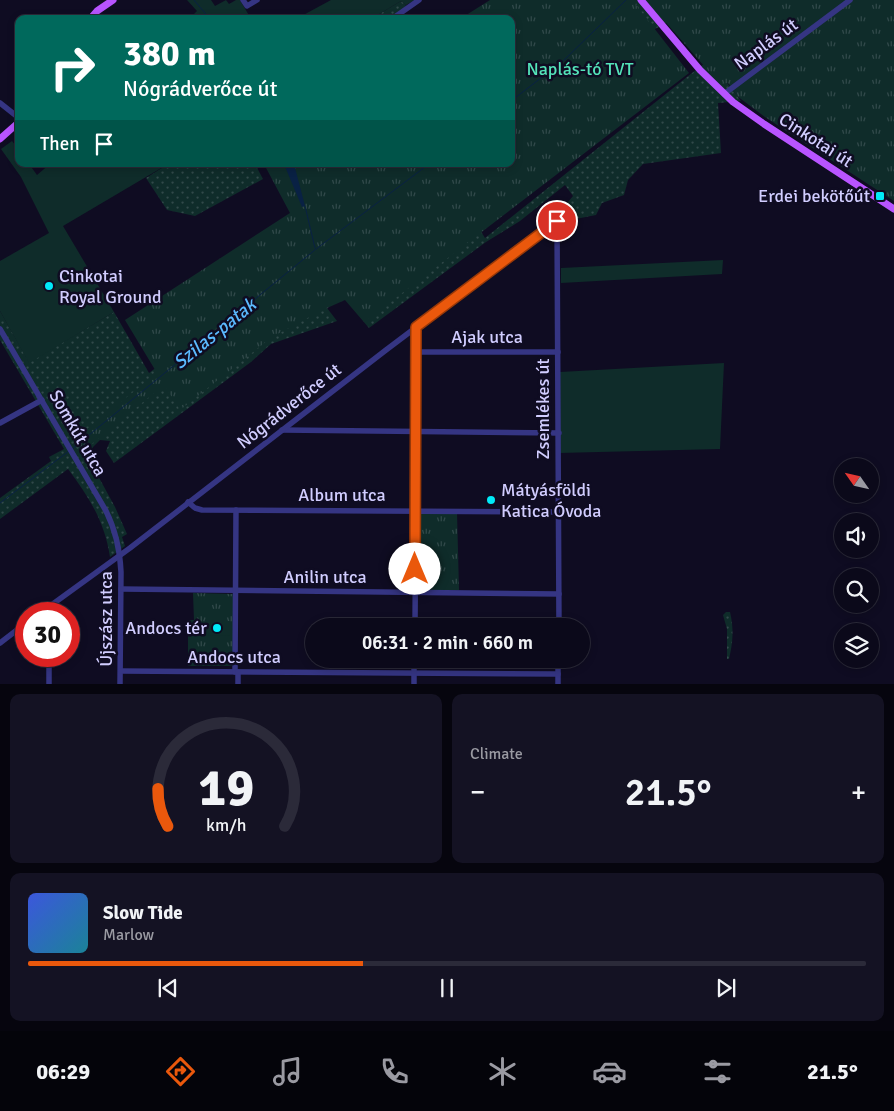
<!DOCTYPE html>
<meta charset="utf-8">
<style>
body{margin:0;font-family:Signika,sans-serif;background:#141223;color:#f1f3f6;height:100vh;display:flex;flex-direction:column;font-size:19px;white-space:nowrap}
*{box-sizing:border-box;margin:0}
p{font-size:16px;color:#9a9aa2}
.icon{flex:none;width:28px;height:28px;fill:none;stroke:currentColor;stroke-width:2;stroke-linecap:round;stroke-linejoin:round}
.map{position:relative;height:684px;overflow:hidden}
.panel{display:flex;flex-direction:column;gap:10px;padding:10px;background:#06050e;flex:1}
.panel>*{flex:none}
.top-card{position:absolute;left:15px;top:15px;width:500px;height:152px;border-radius:10px;box-shadow:0 2px 8px #0003,0 0 0 1px #2b2a39;background:#00695c;color:#fff;overflow:hidden}
.needle{width:32px;rotate:304deg}
.controls{position:absolute;left:834px;top:458px;display:grid;gap:10px}
.controls a{display:grid;place-items:center;width:45px;height:45px;border-radius:50%;background:#0b091a;box-shadow:0 2px 8px #0003,0 0 0 1px #2b2a39;font-size:25px}
.speed{position:absolute;left:15px;top:602px;display:flex;gap:10px;font-size:25px;font-weight:700;text-align:center}
.speed>*{display:grid;place-content:center;width:65px;height:65px;border-radius:50%;background:#0b091a;box-shadow:0 2px 8px #0003,0 0 0 1px #2b2a39;line-height:1}
.speed .limit{border:8px solid #d22;background:#fff;color:#111}
.pin{position:absolute;display:grid;place-items:center;width:42px;height:42px;color:#fff;margin:-21px;border:2px solid #fff;border-radius:50%;box-shadow:0 1px 5px #0007}
.me{position:absolute;width:55px;margin:-28px;rotate:0deg;stroke-linejoin:round;filter:drop-shadow(0 0 4px #0008)}
.turn{display:flex;align-items:center;gap:18px;height:105px;padding:0 25px;font-size:22px}
.turn .icon{width:65px;height:65px;stroke-width:2.5}
.turn b{display:block;font-size:35px;line-height:42px}
.then{display:flex;align-items:center;height:48px;padding:0 25px;background:#0003;gap:10px;font-size:19px}
.big{font-size:38px;font-weight:600;line-height:1.1}
.panel .tile{flex:1;display:flex;flex-direction:column;justify-content:center;gap:8px;min-width:0;padding:0 18px;border-radius:10px;background:#141223}
.panel .dial{align-items:center;gap:0}
.dial svg{height:130px;overflow:visible;fill:none;stroke:#2b2a39;stroke-width:7;stroke-linecap:round;text-anchor:middle}
.dial text{fill:#f1f3f6;stroke:none}
.song{display:flex;align-items:center;gap:15px}
.cover{width:60px;height:60px;border-radius:8px;background:linear-gradient(135deg,hsl(230 70% 55%),hsl(190 70% 35%))}
.played{height:5px;border-radius:2px;background:linear-gradient(90deg,#ea580c 40%,#2b2a39 40%)}
.keys{display:flex;justify-content:space-around;direction:ltr}
.heat{display:flex;justify-content:space-between;align-items:center;font-size:28px;direction:ltr}
.panel .tiles{flex:1;display:grid;gap:10px;grid-template-columns:1fr 1fr}
.tile:last-child{grid-column:span 2}
.trip{position:absolute;left:305px;top:618px;width:285px;height:50px;border-radius:25px;background:#0b091a;box-shadow:0 2px 8px #0003,0 0 0 1px #2b2a39;font-weight:600;line-height:50px;text-align:center}
.tabs{display:flex;height:80px;justify-content:space-around;align-items:center;background:#04040a;color:#9a9aa2}
.tabs .icon{width:35px;height:35px}
.tabs .selected{color:#ea580c}
.tabs b{font-size:22px;color:#f1f3f6}
.map>svg:first-child{display:block}
.grass{fill:url(#grass-dots);fill-rule:evenodd}
.park{fill:url(#park-tufts)}
.garden{fill:#0f2c2a}
.water{fill:#092144}
.lines{fill:none;stroke-linecap:round;stroke-linejoin:round}
.stream{stroke:#092144;stroke-width:1}
.minor{stroke:#353583;stroke-width:5.5}
.major{stroke:#b854ff;stroke-width:7}
.route-casing{stroke:#983908;stroke-width:12}
.route{stroke:#ea580c;stroke-width:9}
.poi-dot{fill:#00eaf8;stroke:#0f0c22;stroke-width:2}
.labels{text-anchor:middle;stroke-width:5;stroke-linejoin:round;paint-order:stroke}
.street-label{font-size:18px;fill:#d1cdff;stroke:#0f0c22}
.park-label{font-size:18px;fill:#54e4ba;stroke:#0f0c22}
.poi-label{font-size:18px;fill:#d1cdff;stroke:#0f0c22;text-anchor:end}
.water-label{font-size:19px;font-style:italic;fill:#5bbaff;stroke:#0f0c22}
</style>
<div class="map">
<svg width="894" height="684" viewBox="0 0 894 684">
<defs>
<pattern id="grass-dots" width="8" height="8" patternUnits="userSpaceOnUse" patternTransform="scale(1.25)"><rect width="8" height="8" fill="#0f2c2a"/><path d="M2 2h.1M6 6h.1" fill="none" stroke="#31494a" stroke-width="1.8" stroke-linecap="round"/></pattern>
<pattern id="park-tufts" width="24" height="20" patternUnits="userSpaceOnUse" patternTransform="scale(1.25)"><rect width="24" height="20" fill="#0f2c2a"/><path d="M3 7l-1-3M5 7V3M7 7l1-3M15 17l-1-3M17 17v-4M19 17l1-3" fill="none" stroke="#31494a"/></pattern>
</defs>
<rect width="100%" height="100%" fill="#0f0c22"/>
<g class="grass">
<path d="M619 0H648L664 19 693 0H770L785 8V20L718 71 741 101 718 103 721 153 643 164 628 180 624 195 602 203 596 215 560 222 558 214 573 196 565 185 520 221 486 242 369 328 345 300 327 308 337 321 271 344 251 362 114 463 106 451 110 441 100 440 93 447 91 463 115 507 127 534 122 537 125 546 110 557C105 522 89 497 68 469L0 519V498L51 461 49 457 64 449 0 340V311L29 362 114 312 149 373 320 242 414 164H511V84L525 82ZM704 3 719 12 754 4 771 12 692 73 485 238 480 230 521 189 550 174 558 163 549 155 573 126 581 108 649 53 640 37Z"/>
<path d="M401 1 406 5 400 16 402 19H377L376 16Z"/>
<path d="M168 164H255L263 179 195 216 167 210 146 178Z"/>
<path d="M726 612H730C734 629 733 642 729 659H727V629L723 615Z"/>
</g>
<g class="park">
<path d="M490 0H642L636 5 689 73 367 320 345 298 272 337 180 410 164 385 82 452 77 437 157 373 125 320 290 213 264 164H511V19H460Z"/>
<path d="M646 0H894V201L765 117 737 96 728 83 720 84Z"/>
<path d="M457 513 459 590H418L419 514Z"/>
<path d="M193 593 235 594 234 666H188V620H194Z"/>
</g>
<g class="garden">
<path d="M187 0H211L215 6 226 0 229 4 236 0H240L251 19H189L197 11Z"/>
<path d="M331 0H415L406 5 401 1 376 16 377 19H296Z"/>
<path d="M12 141 19 150V164H29L37 175 50 164H168L63 226 114 312 29 363 0 311V261L49 233 21 177 1 149Z"/>
<path d="M723 260 722 274 561 283V268Z"/>
<path d="M724 363 720 449 559 453 560 372Z"/>
<path d="M205 621H230V636L204 635Z"/>
</g>
<path class="water" d="M284 164H294L305 206 302 207Z"/>
<g class="lines">
<g class="stream">
<path d="M194 0 210 19"/>
<path d="M511 101 563 61 626 0"/>
<path d="M305 206 315 248"/>
<path d="M72 449 316 249 429 164"/>
<path d="M0 503 69 451"/>
</g>
<g class="minor">
<path d="M243 0 247 6 257 0"/>
<path d="M392 19 419 0"/>
<path d="M724 94 850 0"/>
<path d="M0 103 19 118"/>
<path d="M0 329 106 511C116 531 120 550 121 572L120 684"/>
<path d="M416 352H558"/>
<path d="M0 423 42 400"/>
<path d="M282 430 559 433"/>
<path d="M188 502 195 508 202 510 558 512"/>
<path d="M121 589 559 594"/>
<path d="M49 606V614"/>
<path d="M39 614 130 548 386 350 557 221 559 626"/>
<path d="M415 626 417 327"/>
<path d="M0 643 26 623"/>
<path d="M49 656V684"/>
<path d="M121 671 558 674"/>
<path d="M235 672 236 510"/>
<path d="M238 684V672"/>
<path d="M414 684V659"/>
<path d="M558 684V659"/>
</g>
<g class="major">
<path d="M641 0 700 70 733 102 764 124 894 209"/>
<path d="M90 19 97 11 113 0"/>
<path d="M0 139 19 122"/>
</g>
</g>
<g class="lines">
<g class="route-casing">
<path id="route" d="M415 569 416 327 557 221"/>
</g>
<use href="#route" class="route"/>
</g>
<g class="poi-dot">
<rect x="875" y="191" width="10" height="10" rx="2.5"/>
<circle cx="49" cy="286" r="5"/>
<circle cx="491" cy="500" r="5"/>
<circle cx="217" cy="628" r="5"/>
</g>
<g class="labels">
<g class="street-label">
<text transform="translate(766 44) rotate(-36)" y="6">Naplás út</text>
<text transform="translate(816 140) rotate(33)" y="6">Cinkotai út</text>
<text x="487" y="343">Ajak utca</text>
<text transform="translate(289 406) rotate(-38)" y="6">Nógrádverőce út</text>
<text transform="translate(543 409) rotate(-90)" y="6">Zsemlékes út</text>
<text transform="translate(78 433) rotate(60)" y="6">Somkút utca</text>
<text x="342" y="501">Album utca</text>
<text x="325" y="583">Anilin utca</text>
<text transform="translate(106 619) rotate(-90)" y="6">Újszász utca</text>
<text x="234" y="663">Andocs utca</text>
</g>
<g class="park-label">
<text x="580" y="75">Naplás-tó TVT</text>
</g>
<g class="poi-label">
<text x="870" y="202">Erdei bekötőút</text>
<text x="59" y="282" text-anchor="start">Cinkotai<tspan x="59" dy="21">Royal Ground</tspan></text>
<text x="501" y="496" text-anchor="start">Mátyásföldi<tspan x="501" dy="21">Katica Óvoda</tspan></text>
<text x="207" y="634">Andocs tér</text>
</g>
<g class="water-label">
<text transform="translate(214 333) rotate(-39)" y="7">Szilas-patak</text>
</g>
</g>
</svg>
<div class="controls">
<a><svg class="needle" viewBox="-14 -14 28 28"><path d="M0-13l5 13h-10z" fill="#e53935"/><path d="M0 13l5-13h-10z" fill="#9a9aa2"/></svg></a>
<a><svg class="icon" aria-label="sound" viewBox="0 0 24 24"><path d="M4 9h4l5-4v14l-5-4H4zM17 9q2 3 0 6"/></svg></a>
<a><svg class="icon" aria-label="search" viewBox="0 0 24 24"><circle cx="10" cy="10" r="6"/><path d="M15 15l6 6"/></svg></a>
<a><svg class="icon" aria-label="layers" viewBox="0 0 24 24"><path d="M12 4l9 5-9 5-9-5zM3 14l9 5 9-5"/></svg></a>
</div>
<div class="speed"><div class="limit">30</div></div>
<div class="pin" style="left:557px;top:221px;background:#d93025"><svg class="icon" aria-label="arrive" viewBox="0 0 24 24"><path d="M6 21V4h12l-3 4 3 4H6"/></svg></div>
<svg class="me" style="left:415px;top:569px" viewBox="-20 -20 40 40"><circle r="19" fill="#fff"/><path d="M0-13L10 11 0 6-10 11z" fill="#ea580c"/></svg>
<div class="trip">06:31 · 2 min · 660 m</div>
<div class="top-card">
<div class="turn"><svg class="icon" aria-label="right" viewBox="0 0 24 24"><path d="M7 20v-9h11M14 6l5 5-5 5"/></svg><div><b>380 m</b>Nógrádverőce út</div></div>
<div class="then">Then<svg class="icon" aria-label="arrive" viewBox="0 0 24 24"><path d="M6 21V4h12l-3 4 3 4H6"/></svg></div>
</div>
</div>
<section class="panel">
<div class="tiles">
<div class="tile dial"><svg viewBox="0 0 100 80">
<path d="M14 69A42 42 0 1 1 86 69"/>
<path d="M14 69A42 42 0 0 1 8 46" stroke="#ea580c"/>
<text x="50" y="56" font-size="32" font-weight="700">19</text>
<text x="50" y="72" font-size="11">km/h</text>
</svg></div>
<div class="tile"><p>Climate</p>
<div class="heat"><a>−</a><b class="big">21.5°</b><a>+</a></div>
</div>
<div class="tile">
<div class="song"><i class="cover"></i><div><b>Slow Tide</b><p>Marlow</p></div></div>
<div class="played"></div>
<div class="keys"><svg class="icon" aria-label="previous" viewBox="0 0 24 24"><path d="M18 5L8 12l10 7zM5 5v14"/></svg><svg class="icon" aria-label="pause" viewBox="0 0 24 24"><path d="M8 5v14M16 5v14"/></svg><svg class="icon" aria-label="next" viewBox="0 0 24 24"><path d="M6 5l10 7-10 7zM19 5v14"/></svg></div>
</div>
</div>
</section>
<nav class="tabs">
<b>06:29</b>
<svg class="icon selected" aria-label="directions" viewBox="0 0 24 24"><path d="M12 3l9 9-9 9-9-9zM9 14v-3h6M13 9l2 2-2 2"/></svg>
<svg class="icon" aria-label="music" viewBox="0 0 24 24"><path d="M9 18V5l10-2v13"/><circle cx="6" cy="18" r="3"/><circle cx="16" cy="16" r="3"/></svg>
<svg class="icon" aria-label="phone" viewBox="0 0 24 24"><path d="M5 4h4l2 5-3 2q2 4 5 5l2-3 5 2v4C11 20 4 13 5 4z"/></svg>
<svg class="icon" aria-label="climate" viewBox="0 0 24 24"><path d="M12 3v18M4 7l16 10M4 17L20 7"/></svg>
<svg class="icon" aria-label="car" viewBox="0 0 24 24"><path d="M5 17H2v-5l4-1 3-4h7l3 4 3 1v5h-3M9 17h6M6 11h13"/><circle cx="7" cy="17" r="2"/><circle cx="17" cy="17" r="2"/></svg>
<svg class="icon" aria-label="filters" viewBox="0 0 24 24"><path d="M4 7h16M4 17h16"/><circle cx="9" cy="7" r="2"/><circle cx="15" cy="17" r="2"/></svg>
<b>21.5°</b>
</nav>
